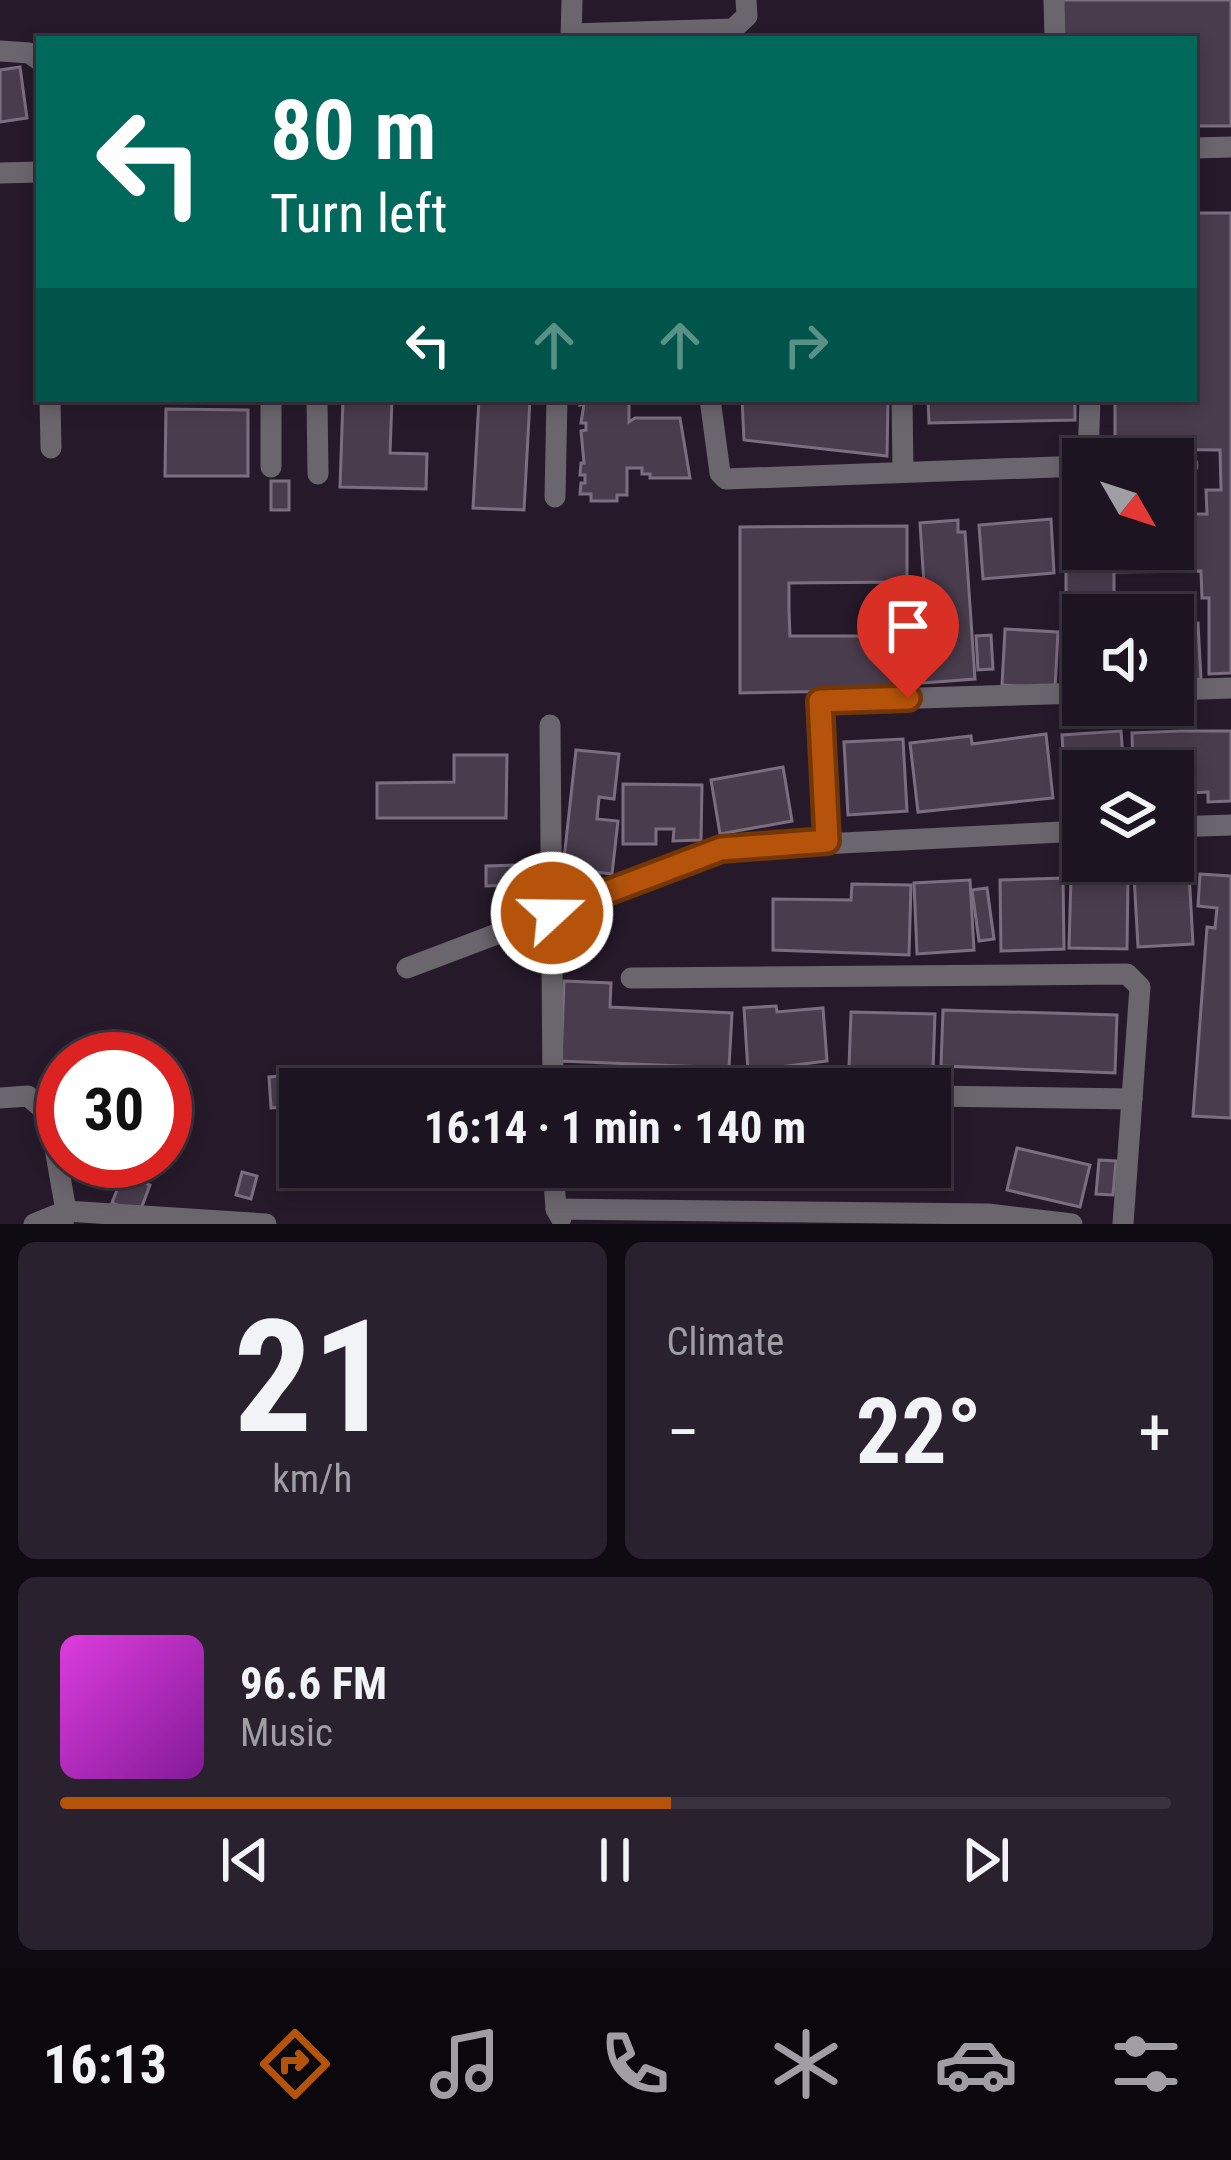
<!DOCTYPE html>
<meta charset="utf-8">
<style>
body{margin:0;font-family:"Roboto Condensed",sans-serif;background:#29212d;color:#f1f3f6;height:100vh;display:flex;flex-direction:column;font-size:45px;white-space:nowrap}
*{box-sizing:border-box;margin:0}
p{font-size:39px;color:#a09ea5}
.icon{flex:none;width:66px;height:66px;fill:none;stroke:currentColor;stroke-width:2;stroke-linecap:round;stroke-linejoin:round}
.map{position:relative;height:1224px;overflow:hidden}
.sheet{display:flex;flex-direction:column;gap:18px;padding:18px;background:#0f0b12;flex:1}
.sheet>*{flex:none}
.hud{position:absolute;left:36px;top:36px;width:1161px;height:366px;border-radius:0px;box-shadow:0 6px 18px #0003,0 0 0 3px #3a333e;background:#00695c;color:#fff;overflow:hidden}
.needle{width:78px;rotate:129deg}
.fabs{position:absolute;left:1062px;top:438px;display:grid;gap:24px}
.fabs a{display:grid;place-items:center;width:132px;height:132px;border-radius:0px;background:#1c1420;box-shadow:0 6px 18px #0003,0 0 0 3px #3a333e;font-size:60px}
.speed{position:absolute;left:36px;top:1032px;display:flex;gap:24px;font-size:60px;font-weight:700;text-align:center}
.speed>*{display:grid;place-content:center;width:156px;height:156px;border-radius:50%;background:#1c1420;box-shadow:0 6px 18px #0003,0 0 0 3px #3a333e;line-height:1}
.speed .limit{border:18px solid #d22;background:#fff;color:#111}
.pin{position:absolute;display:grid;place-items:center;width:102px;height:102px;color:#fff;margin:-123px -51px;border-radius:50% 50% 50% 0;rotate:-45deg;box-shadow:0 0 12px #0007}
.pin .icon{rotate:45deg}
.me{position:absolute;width:132px;margin:-66px;rotate:69deg;stroke-linejoin:round;filter:drop-shadow(0 0 9px #0008)}
.turn{display:flex;align-items:center;gap:42px;height:252px;padding:0 36px;font-size:54px}
.turn .icon{width:156px;height:156px;stroke-width:2.5}
.turn b{display:block;font-size:84px;line-height:102px}
.lanes{display:flex;align-items:center;height:114px;padding:0 36px;background:#0003;justify-content:center;gap:60px;direction:ltr}
.lanes .off{opacity:.35}
.big{font-size:90px;font-weight:700;line-height:1.1}
.sheet .widget{flex:1;display:flex;flex-direction:column;justify-content:center;gap:18px;min-width:0;padding:0 42px;border-radius:18px;background:#29212d}
.sheet .dial{align-items:center;gap:0}
.dial b{font-size:156px;line-height:1}
.song{display:flex;align-items:center;gap:36px}
.cover{width:144px;height:144px;border-radius:18px;background:linear-gradient(135deg,hsl(300 70% 55%),hsl(290 70% 35%))}
.played{height:12px;border-radius:6px;background:linear-gradient(90deg,#b45309 55%,#3a333e 55%)}
.keys{display:flex;justify-content:space-around;direction:ltr}
.heat{display:flex;justify-content:space-between;align-items:center;font-size:66px;direction:ltr}
.sheet .tiles{flex:1;display:grid;gap:18px;grid-template-columns:1fr 1fr}
.widget:last-child{grid-column:span 2}
.trip{position:absolute;left:279px;top:1068px;width:672px;height:120px;border-radius:0px;background:#1c1420;box-shadow:0 6px 18px #0003,0 0 0 3px #3a333e;font-weight:700;line-height:120px;text-align:center}
.dock{display:flex;height:192px;justify-content:space-around;align-items:center;background:#0b080d;color:#a09ea5}
.dock .icon{width:84px;height:84px}
.dock .active{color:#b45309}
.dock b{font-size:54px;color:#f1f3f6}
.map>svg:first-child{display:block}
.building{fill:#493c4d;stroke:#7c6e81;stroke-width:3}
.lines{fill:none;stroke-linecap:round;stroke-linejoin:round}
.minor{stroke:#6b656d;stroke-width:21}
.route-casing{stroke:#753606;stroke-width:30}
.route{stroke:#b45309;stroke-width:21}
</style>
<div class="map">
<svg width="1231" height="1224" viewBox="0 0 1231 1224">
<rect width="100%" height="100%" fill="#261a2a"/>
<g class="building">
<path d="M1062 0H1231V126H1194V39H1060Z"/>
<path d="M20 67 27 118 0 122V70Z"/>
<path d="M1194 213H1231V673L1209 674V598H1202L1201 571 1114 572V605L1119 604V615H1083V682L1066 683V516H1083V549H1173V514H1207L1206 490H1221L1220 450 1115 449V399H1194Z"/>
<path d="M343 399H392L390 453 427 454 426 489 340 487Z"/>
<path d="M479 399H530L524 510 473 508Z"/>
<path d="M581 399H629V422L635 418H680L690 478H650V474H642V468H627V495H617V501H591V494H580L581 483H585V475H580L581 463H584L581 431 586 430V423H581L584 404 580 405Z"/>
<path d="M742 399H888L887 456 744 440Z"/>
<path d="M928 399H1075V420L929 423Z"/>
<path d="M166 409 248 410V476H165Z"/>
<rect x="271" y="481" width="18" height="29"/>
<path d="M1051 519 1054 573 983 579 979 525Z"/>
<path d="M958 520V532H965L975 679 923 683 918 617 926 616 920 523Z"/>
<path d="M907 526V582L789 583V610L790 636H910V690L740 693V527Z"/>
<path d="M1198 623 1201 679 1173 680V624Z"/>
<path d="M1005 629 1058 632 1055 688 1002 685Z"/>
<path d="M991 635 993 669 978 670 976 636Z"/>
<path d="M1121 731 1124 771H1083V802L1066 803 1062 735Z"/>
<path d="M1181 731H1231V801L1208 802V792L1173 794V771H1133L1132 733Z"/>
<path d="M1046 734 1053 798 918 812 910 743 971 736 972 744Z"/>
<path d="M903 739 907 811 848 815 844 742Z"/>
<path d="M576 750 619 754 614 799 599 797 597 819 618 821 612 874 563 868Z"/>
<path d="M454 755H507L506 818H377V783L454 782Z"/>
<path d="M783 767 792 821 720 834 711 780Z"/>
<path d="M623 784 702 785 701 840 673 841 674 829H656V844H623Z"/>
<path d="M521 865V885L486 886V866Z"/>
<path d="M1189 872 1193 944 1138 947 1134 875Z"/>
<path d="M1200 874 1231 876V1118L1193 1116 1207 927 1215 928 1217 908 1198 906Z"/>
<path d="M1071 876 1128 877 1127 949 1069 948Z"/>
<path d="M1063 878 1064 949 1001 951 1000 880Z"/>
<path d="M970 880 974 950 917 954 914 883Z"/>
<path d="M852 884 911 885 909 955 773 950V899L851 900Z"/>
<path d="M987 888 994 939 979 941 972 890Z"/>
<path d="M564 981 611 983 610 1007 732 1013 729 1068 561 1061Z"/>
<path d="M776 1006 777 1012 823 1008 827 1061 748 1071 744 1008Z"/>
<path d="M943 1010 1117 1015 1115 1073 941 1066Z"/>
<path d="M851 1012 935 1014 933 1070 849 1067Z"/>
<path d="M294 1075 296 1106 271 1108 269 1077Z"/>
<rect x="309" y="1079" width="40" height="10"/>
<path d="M1017 1148 1090 1165 1080 1207 1007 1190Z"/>
<path d="M1099 1160 1116 1161 1113 1195 1096 1194Z"/>
<path d="M242 1172 257 1176 251 1199 236 1195Z"/>
<path d="M123 1174 150 1185 139 1214 112 1203Z"/>
</g>
<g class="lines">
<g class="minor">
<path d="M1054 0 1055 39"/>
<path d="M571 34 733 29 747 16 746 0"/>
<path d="M571 39 572 0"/>
<path d="M0 51 29 53 39 60"/>
<path d="M1194 148 1231 147"/>
<path d="M0 173 39 172"/>
<path d="M50 399 51 448"/>
<path d="M271 399V467"/>
<path d="M317 399 318 474"/>
<path d="M710 399 720 473 726 479 1083 466"/>
<path d="M902 399 903 472"/>
<path d="M1088 459 1090 399"/>
<path d="M1173 465H1188"/>
<path d="M555 497 557 399"/>
<path d="M1173 690 1231 688"/>
<path d="M550 725 553 1089"/>
<path d="M1173 827 1231 825"/>
<path d="M827 841 821 701 1083 693"/>
<path d="M407 968 721 849 1083 831"/>
<path d="M631 978 1127 974 1140 987 1123 1224"/>
<path d="M930 1096 1132 1099"/>
<path d="M0 1098 28 1096 49 1114 66 1211 63 1223"/>
<path d="M553 1167 556 1209 561 1218"/>
<path d="M556 1209 988 1214 1072 1224"/>
<path d="M34 1224 66 1211 266 1224"/>
</g>
</g>
<g class="lines">
<g class="route-casing">
<path id="route" d="M552 913 721 849 827 841 820 701 908 698"/>
</g>
<use href="#route" class="route"/>
</g>
</svg>
<div class="fabs">
<a><svg class="needle" viewBox="-14 -14 28 28"><path d="M0-13l5 13h-10z" fill="#e53935"/><path d="M0 13l5-13h-10z" fill="#a09ea5"/></svg></a>
<a><svg class="icon" aria-label="sound" viewBox="0 0 24 24"><path d="M4 9h4l5-4v14l-5-4H4zM17 9q2 3 0 6"/></svg></a>
<a><svg class="icon" aria-label="layers" viewBox="0 0 24 24"><path d="M12 4l9 5-9 5-9-5zM3 14l9 5 9-5"/></svg></a>
</div>
<div class="speed"><div class="limit">30</div></div>
<div class="pin" style="left:908px;top:698px;background:#d93025"><svg class="icon" aria-label="arrive" viewBox="0 0 24 24"><path d="M6 21V4h12l-3 4 3 4H6"/></svg></div>
<svg class="me" style="left:552px;top:913px" viewBox="-20 -20 40 40"><circle r="17" fill="#b45309" stroke="#fff" stroke-width="3"/><path d="M0-11L8 9 0 5-8 9z" fill="#fff"/></svg>
<div class="trip">16:14 · 1 min · 140 m</div>
<div class="hud">
<div class="turn"><svg class="icon" aria-label="left" viewBox="0 0 24 24"><path d="M17 20v-9H6M10 6l-5 5 5 5"/></svg><div><b>80 m</b>Turn left</div></div>
<div class="lanes"><svg class="icon" aria-label="left" viewBox="0 0 24 24"><path d="M17 20v-9H6M10 6l-5 5 5 5"/></svg><svg class="icon off" aria-label="ahead" viewBox="0 0 24 24"><path d="M12 20V5M6 11l6-6 6 6"/></svg><svg class="icon off" aria-label="ahead" viewBox="0 0 24 24"><path d="M12 20V5M6 11l6-6 6 6"/></svg><svg class="icon off" aria-label="right" viewBox="0 0 24 24"><path d="M7 20v-9h11M14 6l5 5-5 5"/></svg></div>
</div>
</div>
<section class="sheet">
<div class="tiles">
<div class="widget dial"><b>21</b><p>km/h</p></div>
<div class="widget"><p>Climate</p>
<div class="heat"><a>−</a><b class="big">22°</b><a>+</a></div>
</div>
<div class="widget">
<div class="song"><i class="cover"></i><div><b>96.6 FM</b><p>Music</p></div></div>
<div class="played"></div>
<div class="keys"><svg class="icon" aria-label="previous" viewBox="0 0 24 24"><path d="M18 5L8 12l10 7zM5 5v14"/></svg><svg class="icon" aria-label="pause" viewBox="0 0 24 24"><path d="M8 5v14M16 5v14"/></svg><svg class="icon" aria-label="next" viewBox="0 0 24 24"><path d="M6 5l10 7-10 7zM19 5v14"/></svg></div>
</div>
</div>
</section>
<nav class="dock">
<b>16:13</b>
<svg class="icon active" aria-label="directions" viewBox="0 0 24 24"><path d="M12 3l9 9-9 9-9-9zM9 14v-3h6M13 9l2 2-2 2"/></svg>
<svg class="icon" aria-label="music" viewBox="0 0 24 24"><path d="M9 18V5l10-2v13"/><circle cx="6" cy="18" r="3"/><circle cx="16" cy="16" r="3"/></svg>
<svg class="icon" aria-label="phone" viewBox="0 0 24 24"><path d="M5 4h4l2 5-3 2q2 4 5 5l2-3 5 2v4C11 20 4 13 5 4z"/></svg>
<svg class="icon" aria-label="climate" viewBox="0 0 24 24"><path d="M12 3v18M4 7l16 10M4 17L20 7"/></svg>
<svg class="icon" aria-label="car" viewBox="0 0 24 24"><path d="M5 17H2v-5l4-1 3-4h7l3 4 3 1v5h-3M9 17h6M6 11h13"/><circle cx="7" cy="17" r="2"/><circle cx="17" cy="17" r="2"/></svg>
<svg class="icon" aria-label="filters" viewBox="0 0 24 24"><path d="M4 7h16M4 17h16"/><circle cx="9" cy="7" r="2"/><circle cx="15" cy="17" r="2"/></svg>
</nav>
